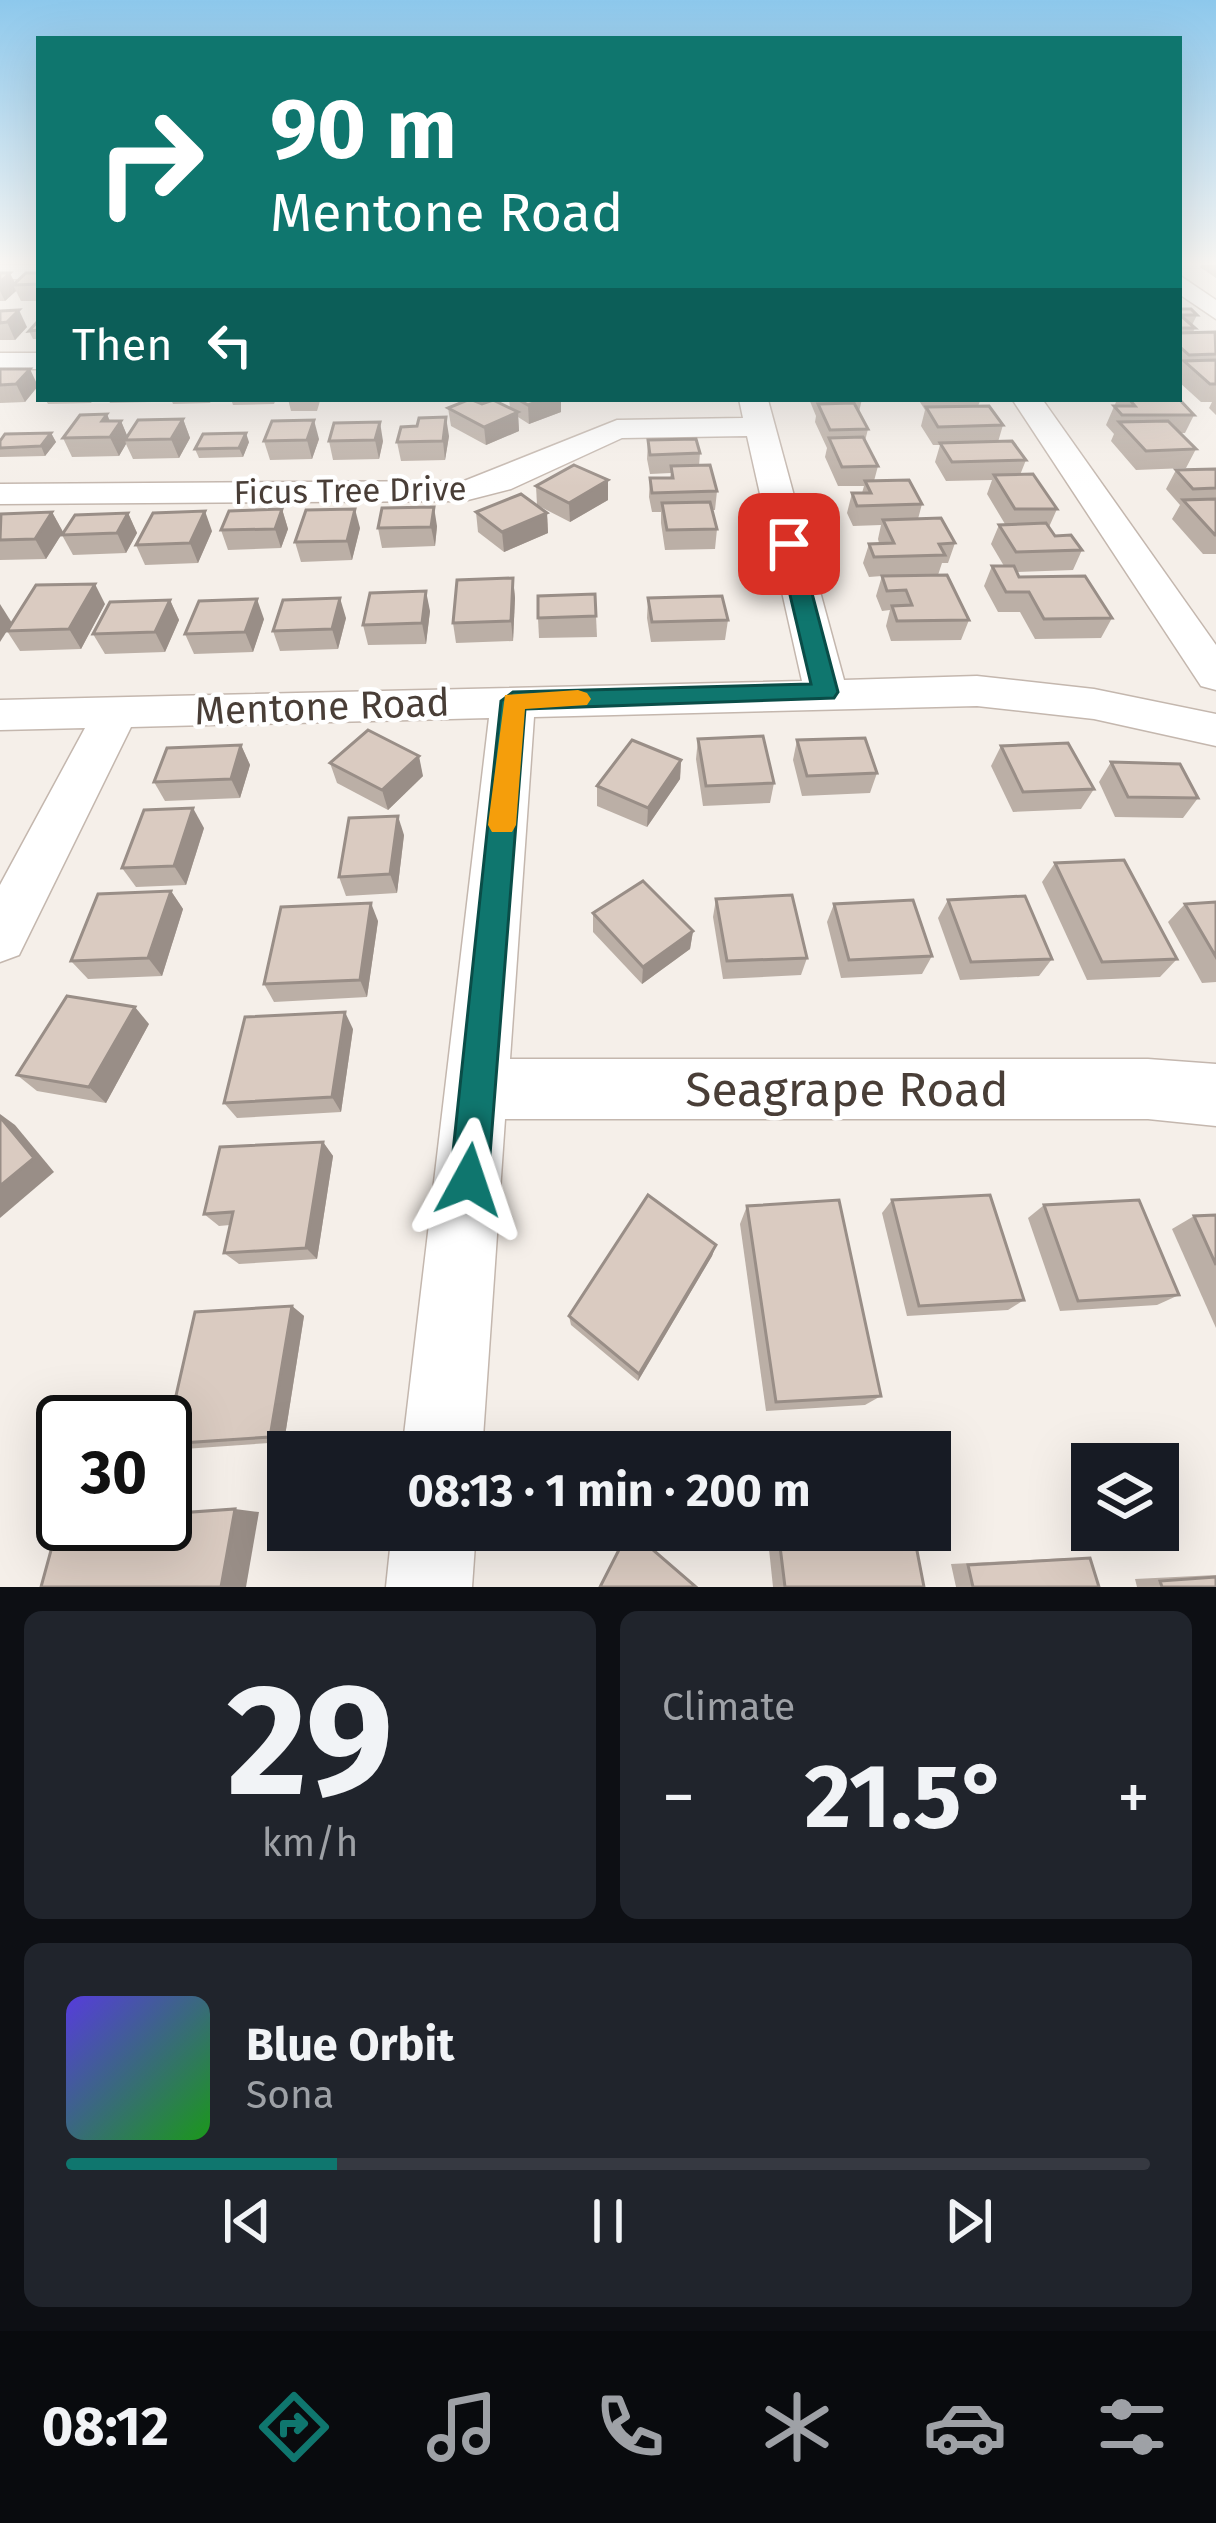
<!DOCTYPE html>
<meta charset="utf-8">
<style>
body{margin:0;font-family:"Fira Sans",sans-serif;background:#20242c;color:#f1f3f6;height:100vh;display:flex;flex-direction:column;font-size:45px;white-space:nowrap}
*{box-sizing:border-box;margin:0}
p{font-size:39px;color:#9ea1a6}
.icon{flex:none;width:66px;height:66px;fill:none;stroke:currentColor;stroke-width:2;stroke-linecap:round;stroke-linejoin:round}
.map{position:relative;height:1587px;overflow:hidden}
.side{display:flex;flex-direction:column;gap:24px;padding:24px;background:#0d0f14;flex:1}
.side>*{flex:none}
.hud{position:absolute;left:36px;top:36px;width:1146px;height:366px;border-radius:0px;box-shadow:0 12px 48px #0002;background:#0f766e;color:#fff;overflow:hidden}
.tools{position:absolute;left:1071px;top:1443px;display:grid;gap:24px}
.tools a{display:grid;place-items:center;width:108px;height:108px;border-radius:0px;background:#171b24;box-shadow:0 12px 48px #0002;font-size:60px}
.speed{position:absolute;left:36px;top:1395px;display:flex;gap:24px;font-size:60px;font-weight:700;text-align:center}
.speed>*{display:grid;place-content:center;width:156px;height:156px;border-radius:50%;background:#171b24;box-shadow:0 12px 48px #0002;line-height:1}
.speed .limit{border:6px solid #111;border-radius:18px;background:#fff;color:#111}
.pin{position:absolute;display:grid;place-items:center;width:102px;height:102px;color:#fff;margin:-51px;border-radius:24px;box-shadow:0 6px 18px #0006}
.me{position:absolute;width:132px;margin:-66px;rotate:5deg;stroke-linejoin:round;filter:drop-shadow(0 0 9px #0008)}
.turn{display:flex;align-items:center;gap:42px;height:252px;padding:0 36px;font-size:54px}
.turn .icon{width:156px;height:156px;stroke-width:2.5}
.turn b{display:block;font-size:84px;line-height:102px}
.then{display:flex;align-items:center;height:114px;padding:0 36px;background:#0003;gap:24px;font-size:45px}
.big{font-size:90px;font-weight:700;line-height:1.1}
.side .card{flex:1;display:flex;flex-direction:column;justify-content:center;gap:18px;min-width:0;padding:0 42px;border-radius:18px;background:#20242c}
.side .dial{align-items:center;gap:0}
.dial b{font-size:156px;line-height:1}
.song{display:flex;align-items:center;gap:36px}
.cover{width:144px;height:144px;border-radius:18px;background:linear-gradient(135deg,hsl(250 70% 55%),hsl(120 70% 35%))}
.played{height:12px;border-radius:6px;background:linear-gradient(90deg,#0f766e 25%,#363941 25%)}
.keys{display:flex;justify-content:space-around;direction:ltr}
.heat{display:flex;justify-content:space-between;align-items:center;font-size:66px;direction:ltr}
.side .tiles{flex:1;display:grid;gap:24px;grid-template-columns:1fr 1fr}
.card:last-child{grid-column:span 2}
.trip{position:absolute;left:267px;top:1431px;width:684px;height:120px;border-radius:0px;background:#171b24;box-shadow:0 12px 48px #0002;font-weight:700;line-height:120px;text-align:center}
.tab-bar{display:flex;height:192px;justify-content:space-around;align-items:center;background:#090b0e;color:#9ea1a6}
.tab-bar .icon{width:84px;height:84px}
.tab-bar .current{color:#0f766e}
.tab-bar b{font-size:54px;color:#f1f3f6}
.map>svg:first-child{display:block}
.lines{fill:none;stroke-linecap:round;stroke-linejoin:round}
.minor-casing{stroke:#c4b7ae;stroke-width:3}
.minor{fill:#fff;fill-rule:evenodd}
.wall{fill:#bbafa6}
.shaded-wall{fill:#998e87}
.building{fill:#dacbc1;stroke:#998e87;stroke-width:3}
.route{fill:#0f766e;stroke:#0a4d48;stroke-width:3}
.slow{fill:#f59e0b}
.labels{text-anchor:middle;stroke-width:9;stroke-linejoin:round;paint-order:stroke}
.far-street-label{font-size:33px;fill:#493e37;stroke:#fff}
.street-label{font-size:39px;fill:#493e37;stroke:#fff}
.near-street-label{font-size:48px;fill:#493e37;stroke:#fff}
</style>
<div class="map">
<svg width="1216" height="1587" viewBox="0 0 1216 1587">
<rect width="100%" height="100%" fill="#f5efe9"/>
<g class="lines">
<g class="minor-casing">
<g id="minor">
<rect x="0" y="265" width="39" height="14"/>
<path d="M1179 275 1216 300V319L1179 294Z"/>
<rect x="0" y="353" width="39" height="16"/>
<path d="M739 399 768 400 844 680 977 676 1094 689 1216 714V746L1094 719 977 706 534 717 510 1059H1148L1216 1064V1126L1148 1119H505L482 1452H402L489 718 131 727 19 955 0 962V885L85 728 0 730V700L802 681 747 436 622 438 511 489 464 501 0 504V484L464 481 617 420 743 418Z"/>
<path d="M1012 399H1042L1216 645V690L1201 686Z"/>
<path d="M392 1530H476L472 1587H386Z"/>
</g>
</g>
<use href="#minor" class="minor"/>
</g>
<g class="wall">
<path d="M1201 265H1216V278L1200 267Z"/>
<path d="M0 273 15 283 39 273V301H21L16 291 5 301H0Z"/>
<path d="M1179 309 1197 315 1192 325 1195 328 1193 332 1216 333V415L1209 408 1212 402H1201L1179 382Z"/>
<path d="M0 311 27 327 15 340H0Z"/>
<path d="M39 321V339H33L29 331Z"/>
<path d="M0 369 38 386 25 402 0 403Z"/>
<path d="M45 399H94L91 403 48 404Z"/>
<path d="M108 399H153L152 402 110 403Z"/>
<path d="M171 399H212L210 403 173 404Z"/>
<path d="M231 399H276L274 404 233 405Z"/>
<path d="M288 399H337L320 401 317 411H291Z"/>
<path d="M357 399H399L358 401Z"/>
<path d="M509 399H561V412L529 424 518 417 519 431 486 445 451 426 448 408 482 404 510 408Z"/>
<path d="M809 399H862L859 412 868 429 865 441 878 466 874 481 922 504 918 519 955 543 948 563H942L938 575 969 620 961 640 891 641 886 626 890 610 882 611 876 596 882 576 869 577 863 563 869 544 879 543 878 539 881 525 853 526 847 513 852 493H862L864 486H838L825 457 827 448 815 422 816 416Z"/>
<path d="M918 399H981L978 406 1003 425 998 442 1026 460 1020 475 1057 509 1049 527 1055 536 1082 550 1073 570 1017 572 1019 577 1112 618 1101 638 1035 639 1020 612H998L984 586 992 566H1004L991 544 999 525 1005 524 987 494 992 480 946 481 935 462 940 445H933L921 426 925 410Z"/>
<path d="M1085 399H1179L1194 415 1185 433H1180L1196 449 1186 468 1136 470 1111 441 1114 434 1106 425 1116 402H1088Z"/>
<path d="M183 419 190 438 179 458 133 459 126 444 119 456 72 457 63 438 110 421H121L127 436Z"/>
<path d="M417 426 449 436 445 460 401 461 397 442Z"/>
<path d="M51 433 56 442 45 456 0 457V441Z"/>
<path d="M319 439 312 459 270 460 264 441Z"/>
<path d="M648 440 700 453 699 466 717 491 715 510H712L717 529 715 549 665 550 661 523V512H652L649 497 650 478H670L671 473 650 474 647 459Z"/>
<path d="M329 441H383L379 459 333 460Z"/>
<path d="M249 442 243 457 199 458 195 449Z"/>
<path d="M1176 470 1216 488V554H1203L1172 519 1180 505 1166 489Z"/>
<path d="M536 486 608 500 570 522 537 505Z"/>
<path d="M282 509 288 529 281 548 228 550 221 530Z"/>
<path d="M52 512 63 532 46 559 0 560V515Z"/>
<path d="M476 512 547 513 548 533 504 552 478 532Z"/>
<path d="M128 513 137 533 126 553 73 555 62 535Z"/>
<path d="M437 526 435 546 382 548 378 528Z"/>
<path d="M360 528 352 560 301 562 295 542Z"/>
<path d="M212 531 198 563 145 565 136 545Z"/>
<path d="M513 578 515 598 513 641 456 643 453 623Z"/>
<path d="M648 598 728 620 725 640 651 642 647 618Z"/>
<path d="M170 600 179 620 165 652 105 654 93 634Z"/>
<path d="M105 604 81 649 20 651 7 631Z"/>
<path d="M430 611 426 644 368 645 363 625Z"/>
<path d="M596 616 597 637 539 638 538 618Z"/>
<path d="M346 618 338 649 280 651 273 631Z"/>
<path d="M264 619 253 652 194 654 185 634Z"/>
<path d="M698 739 774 783 770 803 703 806 696 759Z"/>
<path d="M797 740 877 773 870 793 802 796 793 760Z"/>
<path d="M241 745 250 765 240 798 165 801 154 782Z"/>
<path d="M1001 746 1094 789 1081 809 1013 812 991 766Z"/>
<path d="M681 760 680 779 647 827 597 806V786Z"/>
<path d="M1111 762 1198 798 1183 818 1115 817 1099 782Z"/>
<path d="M330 763 423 776 388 810 337 783Z"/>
<path d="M204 828 186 885 136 887 122 868Z"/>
<path d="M404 835 397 893 346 896 339 877Z"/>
<path d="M1055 863 1177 959 1160 977 1087 980 1042 882Z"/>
<path d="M171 891 183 909 162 976 88 979 71 961Z"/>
<path d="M716 899 807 958 801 975 723 979 713 917Z"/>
<path d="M948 900 1052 959 1039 976 960 980 938 918Z"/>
<path d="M1216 902V982L1202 983 1168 922 1185 904Z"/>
<path d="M834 904 932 956 922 974 841 978 827 922Z"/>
<path d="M593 913 693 931 690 949 642 984 593 932Z"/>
<path d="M378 921 367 997 274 1002 264 984Z"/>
<path d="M149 1024 106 1103 37 1091 17 1075Z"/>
<path d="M353 1029 341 1112 237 1118 224 1103Z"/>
<path d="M323 1142 333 1156 317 1259 239 1264 224 1253 230 1225 219 1226 204 1214Z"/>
<path d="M892 1200 1024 1300 1008 1310 907 1316 882 1213Z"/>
<path d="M1044 1205 1179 1295 1157 1305 1060 1311 1028 1218Z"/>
<path d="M747 1206 881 1396 865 1405 766 1411 740 1224Z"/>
<path d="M1216 1215V1328L1172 1229 1194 1216Z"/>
<path d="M716 1245 712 1256 638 1381 571 1325 569 1316Z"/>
<path d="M292 1306 304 1316 284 1442 184 1449 165 1444Z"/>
<path d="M767 1530H913L924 1587H773Z"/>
<path d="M1068 1558H1090L1099 1587H956L951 1564Z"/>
<path d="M1216 1575V1587H1137L1135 1579Z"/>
</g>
<g class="shaded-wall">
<path d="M10 273 16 285H13L16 291 5 301 0 291V282Z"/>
<path d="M19 310 27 327 15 340 7 322Z"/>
<path d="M30 369 38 386 25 402 16 384Z"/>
<path d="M545 399H561V412L529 424 528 405Z"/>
<path d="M518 412 519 431 486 445 484 427Z"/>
<path d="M107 414 114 431 121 421 129 440H125L126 444 119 456 102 421Z"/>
<path d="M446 417 449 436 445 460 443 441Z"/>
<path d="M183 419 190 438 179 458 171 439Z"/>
<path d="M314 420 319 439 312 459 307 440Z"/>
<path d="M380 422 383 441 379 459 375 440Z"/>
<path d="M51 433 56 442 45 456 41 446Z"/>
<path d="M246 433 249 442 243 457 239 448Z"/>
<path d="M608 480V500L570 522 569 503Z"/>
<path d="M434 507 437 526 435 546 431 527Z"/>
<path d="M282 509 288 529 281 548 275 529Z"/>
<path d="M355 509 360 528 352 560 347 541Z"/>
<path d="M205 511 212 531 198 563 190 543Z"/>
<path d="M52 512 63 532 46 559 35 539Z"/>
<path d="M128 513 137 533 126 553 117 533Z"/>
<path d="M547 513 548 533 504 552 502 532Z"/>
<path d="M513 578 515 598 513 641 511 621Z"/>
<path d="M95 584 105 604 81 649 69 629Z"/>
<path d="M426 591 430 611 426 644 422 623Z"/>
<path d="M340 598 346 618 338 649 332 629Z"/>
<path d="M257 599 264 619 253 652 245 632Z"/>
<path d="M170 600 179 620 165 652 155 632Z"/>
<path d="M0 604 12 623 0 642Z"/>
<path d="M241 745 250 765 240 798 231 779Z"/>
<path d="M419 756 423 776 388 810 382 790Z"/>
<path d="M681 760 680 779 647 827 648 808Z"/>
<path d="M193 808 204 828 186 885 174 866Z"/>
<path d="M398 816 404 835 397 893 390 874Z"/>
<path d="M171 891 183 909 162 976 148 958Z"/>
<path d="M371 903 378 921 367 997 360 980Z"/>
<path d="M693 931 690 949 642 984 643 967Z"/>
<path d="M135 1007 149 1024 106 1103 89 1087Z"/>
<path d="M345 1012 353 1029 341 1112 332 1097Z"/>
<path d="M0 1114 15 1125 54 1172 0 1218Z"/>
<path d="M323 1142 333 1156 317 1259 306 1248Z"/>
<path d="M716 1245 712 1256 638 1381 639 1374Z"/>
<path d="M292 1306 304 1316 284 1442 270 1437Z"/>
<path d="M235 1509 259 1512 246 1587H221Z"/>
</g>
<g class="building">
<path d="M0 273H10L0 282Z"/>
<path d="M26 273H39V284L13 285Z"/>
<path d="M1179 309H1191L1197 315H1180L1195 328H1179Z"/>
<path d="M19 310 7 322 0 323V311Z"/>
<path d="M38 321 39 330 29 331Z"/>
<path d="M1215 332 1216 354 1189 355 1179 346V333Z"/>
<path d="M1216 360V384H1210L1184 361Z"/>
<path d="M0 369H30L16 384 0 385Z"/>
<path d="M470 399 482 404 493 400 518 412 484 427 448 408Z"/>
<path d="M517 399H545L528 405Z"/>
<path d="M1129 399H1179L1194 415H1122L1114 406H1135Z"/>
<path d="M854 403 868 429 830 430 818 404Z"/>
<path d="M989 406 1003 425 938 427 926 407Z"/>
<path d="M107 414 102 421H121L110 437 63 438 80 415Z"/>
<path d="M446 417 443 441 397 442 401 427 417 426 419 418Z"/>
<path d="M183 419 171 439 125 440 138 420Z"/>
<path d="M314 420 307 440 264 441 272 421Z"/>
<path d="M1168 421 1196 449 1146 451 1119 422Z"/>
<path d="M380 422 375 440 329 441 334 423Z"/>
<path d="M51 433 41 446 0 448V441L5 434Z"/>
<path d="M246 433 239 448 195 449 203 434Z"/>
<path d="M863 437 878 466 842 467 829 438Z"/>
<path d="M696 439 700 453 650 455 648 440Z"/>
<path d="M1012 441 1026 460 952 462 940 443Z"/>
<path d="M574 465 608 480 569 503 536 486Z"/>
<path d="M710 465 717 491 652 493 650 478H673L671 466Z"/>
<path d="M1216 469V488L1193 489 1176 470Z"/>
<path d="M1033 474 1057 509H1015L994 475Z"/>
<path d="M909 480 922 504 857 506 852 493H871L865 481Z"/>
<path d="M521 494 547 513 502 532 476 512Z"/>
<path d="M1216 499V535H1215L1183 500Z"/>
<path d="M710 502 717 529 667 530 662 503Z"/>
<path d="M434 507 431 527 378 528 382 508Z"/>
<path d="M282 509 275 529 221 530 229 511Z"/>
<path d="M355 509 347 541 295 542 306 510Z"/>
<path d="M205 511 190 543 136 545 153 513Z"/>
<path d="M52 512 35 539 0 540 1 514Z"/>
<path d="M128 513 117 533 62 535 75 515Z"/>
<path d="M941 518 955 543 939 544 945 555 874 557 869 544 894 543 883 520Z"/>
<path d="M1046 523 1055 536 1071 535 1082 550 1016 552 999 525Z"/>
<path d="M992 566H1014L1019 577 1085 576 1112 618 1044 619 1029 592H1006Z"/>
<path d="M947 575 969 620 897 621 892 606 912 605 906 590 887 591 882 576Z"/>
<path d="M513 578 511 621 453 623 457 580Z"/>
<path d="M95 584 69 629 7 631 36 585Z"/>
<path d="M426 591 422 623 363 625 370 593Z"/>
<path d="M595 594 596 616 538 618V596Z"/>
<path d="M722 596 728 620 652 622 648 598Z"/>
<path d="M340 598 332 629 273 631 283 600Z"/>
<path d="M257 599 245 632 185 634 199 601Z"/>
<path d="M170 600 155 632 93 634 110 602Z"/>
<path d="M368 730 419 756 382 790 330 763Z"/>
<path d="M763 736 774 783 706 786 698 739Z"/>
<path d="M865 738 877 773 807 776 797 740Z"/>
<path d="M632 740 681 760 648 808 597 786Z"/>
<path d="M1068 743 1094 789 1023 792 1001 746Z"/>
<path d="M241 745 231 779 154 782 167 748Z"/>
<path d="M1111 762 1180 764 1198 798 1128 797Z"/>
<path d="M193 808 174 866 122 868 144 810Z"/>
<path d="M398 816 390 874 339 877 349 818Z"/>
<path d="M1124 860 1177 959 1102 962 1055 863Z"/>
<path d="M643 881 693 931 643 967 593 913Z"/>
<path d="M171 891 148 958 71 961 98 894Z"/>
<path d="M792 895 807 958 727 961 716 899Z"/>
<path d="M1025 896 1052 959 971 962 948 900Z"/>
<path d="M913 900 932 956 849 960 834 904Z"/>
<path d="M1216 902V957L1185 904Z"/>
<path d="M371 903 360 980 264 984 281 907Z"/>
<path d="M67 996 135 1007 89 1087 17 1075Z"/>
<path d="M345 1012 332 1097 224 1103 245 1017Z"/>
<path d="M0 1117 34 1158 0 1186Z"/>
<path d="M323 1142 306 1248 224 1253 233 1212 204 1214 220 1147Z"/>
<path d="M648 1195 716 1245 639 1374 569 1316Z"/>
<path d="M990 1195 1024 1300 919 1306 892 1200Z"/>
<path d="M839 1200 881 1396 776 1402 747 1206Z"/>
<path d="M1139 1200 1179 1295 1078 1301 1044 1205Z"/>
<path d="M1216 1215V1265L1194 1216Z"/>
<path d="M292 1306 270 1437 165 1444 195 1312Z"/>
<path d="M235 1509 221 1587H41L59 1521H63V1524H165V1514Z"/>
<path d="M629 1530H630L696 1587H600Z"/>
<path d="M778 1530H913L924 1587H785Z"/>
<path d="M1090 1558 1099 1587H973L968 1565Z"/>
<path d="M1216 1577V1587H1162L1160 1581Z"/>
</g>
<linearGradient id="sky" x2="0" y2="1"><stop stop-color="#8dc8ec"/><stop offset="0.54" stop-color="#faf8f5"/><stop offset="1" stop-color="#faf8f5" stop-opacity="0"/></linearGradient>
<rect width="1216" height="487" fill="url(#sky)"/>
<path class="route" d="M789 538 799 544 838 692 834 698 525 709 488 1180 482 1193 469 1199 456 1193 450 1180 501 701 513 692 811 684 778 544Z"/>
<path class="slow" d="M578 690 587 693 591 699 587 705 525 709 516 825 512 832H492L488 825 505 695Z"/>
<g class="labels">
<g class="far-street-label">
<text transform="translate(350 490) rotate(-1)" y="12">Ficus Tree Drive</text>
</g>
<g class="street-label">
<text transform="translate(322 706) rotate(-2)" y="14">Mentone Road</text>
</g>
<g class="near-street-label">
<text x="847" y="1106">Seagrape Road</text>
</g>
</g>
</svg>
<div class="tools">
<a><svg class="icon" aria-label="layers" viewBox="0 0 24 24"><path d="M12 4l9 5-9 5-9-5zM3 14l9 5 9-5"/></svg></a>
</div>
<div class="speed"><div class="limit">30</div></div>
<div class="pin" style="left:789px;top:544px;background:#d93025"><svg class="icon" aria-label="arrive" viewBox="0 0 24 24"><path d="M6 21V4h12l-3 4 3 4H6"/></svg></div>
<svg class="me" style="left:469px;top:1180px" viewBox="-20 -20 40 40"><path d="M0-17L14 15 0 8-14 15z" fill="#0f766e" stroke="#fff" stroke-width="4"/></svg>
<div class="trip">08:13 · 1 min · 200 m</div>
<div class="hud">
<div class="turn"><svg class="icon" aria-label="right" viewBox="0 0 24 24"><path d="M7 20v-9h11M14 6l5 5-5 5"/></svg><div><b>90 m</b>Mentone Road</div></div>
<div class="then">Then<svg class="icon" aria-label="left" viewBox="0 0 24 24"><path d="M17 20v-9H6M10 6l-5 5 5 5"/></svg></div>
</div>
</div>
<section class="side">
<div class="tiles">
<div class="card dial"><b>29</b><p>km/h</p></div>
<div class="card"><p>Climate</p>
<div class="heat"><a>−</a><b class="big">21.5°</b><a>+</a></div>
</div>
<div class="card">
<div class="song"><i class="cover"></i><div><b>Blue Orbit</b><p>Sona</p></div></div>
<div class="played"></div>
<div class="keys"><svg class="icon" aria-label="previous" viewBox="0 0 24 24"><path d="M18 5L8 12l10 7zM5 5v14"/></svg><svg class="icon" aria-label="pause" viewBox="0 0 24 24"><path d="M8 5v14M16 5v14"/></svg><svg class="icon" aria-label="next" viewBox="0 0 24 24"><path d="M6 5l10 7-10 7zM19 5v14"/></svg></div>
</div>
</div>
</section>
<nav class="tab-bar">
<b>08:12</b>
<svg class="icon current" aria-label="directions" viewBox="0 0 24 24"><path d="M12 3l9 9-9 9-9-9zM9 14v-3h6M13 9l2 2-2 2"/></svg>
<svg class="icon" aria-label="music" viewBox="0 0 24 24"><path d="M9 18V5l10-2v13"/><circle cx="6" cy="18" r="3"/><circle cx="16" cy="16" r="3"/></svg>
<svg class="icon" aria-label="phone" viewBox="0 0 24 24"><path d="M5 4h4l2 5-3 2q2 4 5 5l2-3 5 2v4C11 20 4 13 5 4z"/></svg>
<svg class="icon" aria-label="climate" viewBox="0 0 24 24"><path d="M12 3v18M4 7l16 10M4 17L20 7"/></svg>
<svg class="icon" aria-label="car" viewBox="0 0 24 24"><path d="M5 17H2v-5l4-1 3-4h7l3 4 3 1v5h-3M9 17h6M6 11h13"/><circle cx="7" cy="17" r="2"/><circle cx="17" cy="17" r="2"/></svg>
<svg class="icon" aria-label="filters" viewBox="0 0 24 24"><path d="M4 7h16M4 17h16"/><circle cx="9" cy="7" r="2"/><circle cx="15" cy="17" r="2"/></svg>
</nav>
